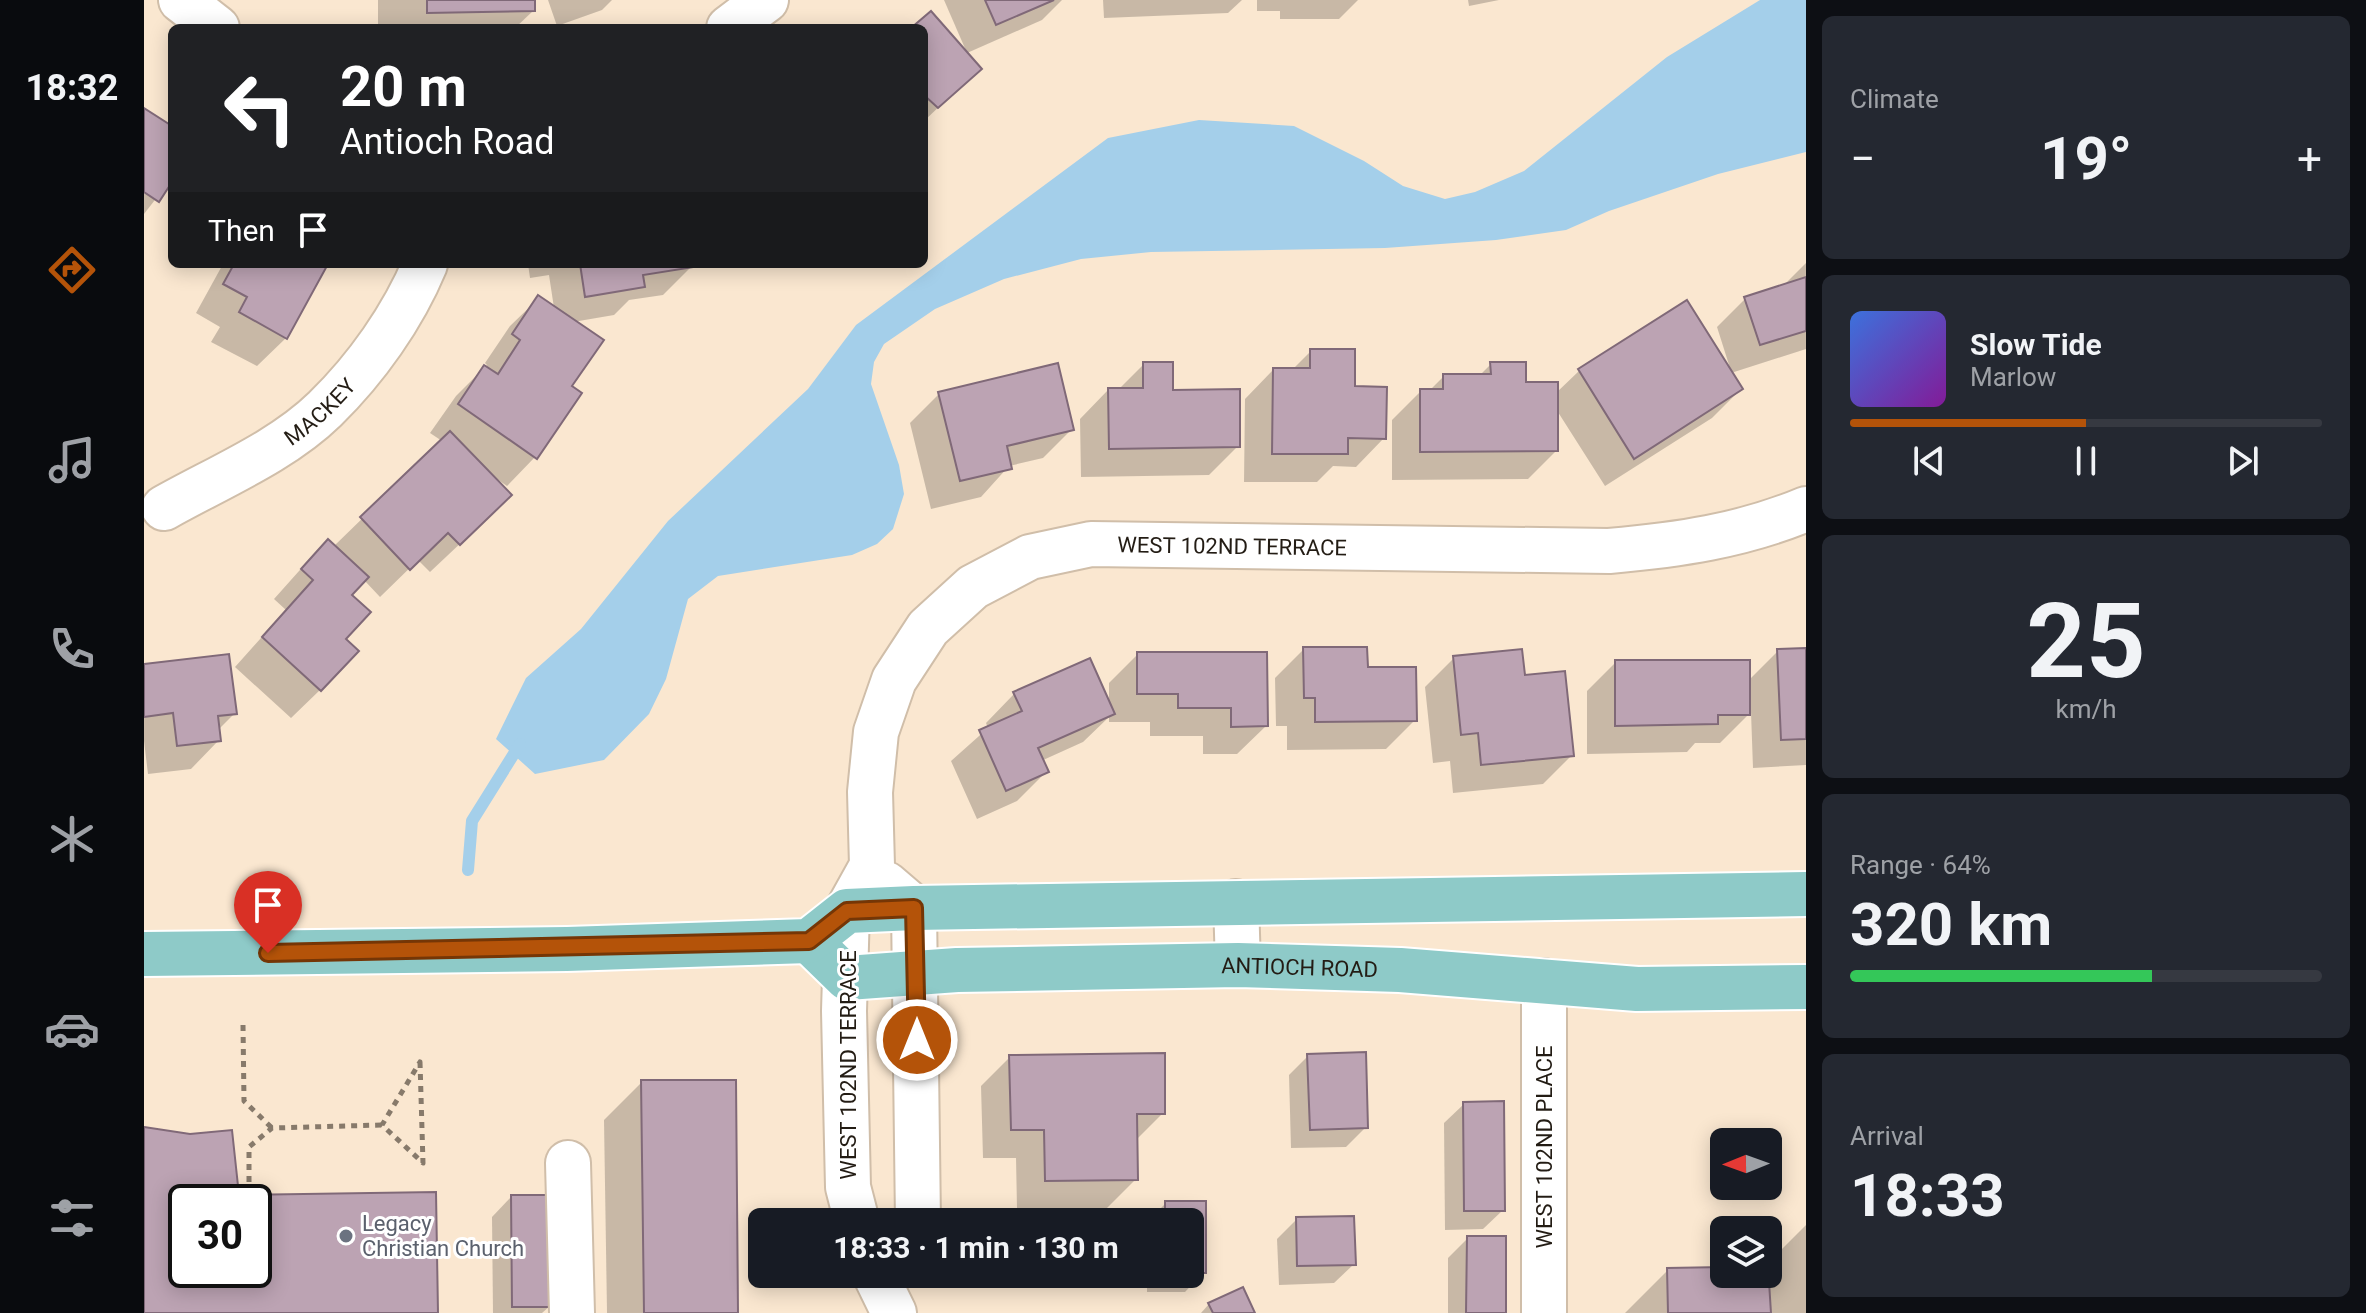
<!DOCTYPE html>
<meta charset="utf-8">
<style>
body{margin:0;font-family:Roboto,sans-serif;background:#242831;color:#f1f3f6;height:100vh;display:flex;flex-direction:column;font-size:30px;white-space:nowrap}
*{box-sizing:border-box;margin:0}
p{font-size:26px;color:#9ea1a6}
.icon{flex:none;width:44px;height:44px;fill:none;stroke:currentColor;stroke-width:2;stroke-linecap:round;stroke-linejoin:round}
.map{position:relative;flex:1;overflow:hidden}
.sheet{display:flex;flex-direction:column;gap:16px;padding:16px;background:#0d0f14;width:560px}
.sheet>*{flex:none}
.banner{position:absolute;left:24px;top:24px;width:760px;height:244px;border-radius:12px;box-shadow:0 4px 20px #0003;background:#202124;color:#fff;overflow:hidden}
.needle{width:52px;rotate:269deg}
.controls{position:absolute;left:1566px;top:1128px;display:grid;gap:16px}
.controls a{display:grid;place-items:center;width:72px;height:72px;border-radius:12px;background:#171b24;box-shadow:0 4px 20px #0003;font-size:40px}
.speed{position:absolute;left:24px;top:1184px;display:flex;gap:16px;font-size:40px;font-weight:700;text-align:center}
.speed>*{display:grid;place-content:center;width:104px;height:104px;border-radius:50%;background:#171b24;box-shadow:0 4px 20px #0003;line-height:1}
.speed .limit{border:4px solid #111;border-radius:12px;background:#fff;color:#111}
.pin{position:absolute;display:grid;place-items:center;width:68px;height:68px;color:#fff;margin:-82px -34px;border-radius:50% 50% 50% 0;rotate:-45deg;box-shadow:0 0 8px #0007}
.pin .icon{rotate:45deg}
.me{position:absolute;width:88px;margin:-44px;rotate:0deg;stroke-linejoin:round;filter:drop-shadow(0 0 6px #0008)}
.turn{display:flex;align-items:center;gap:28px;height:168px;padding:0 40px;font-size:36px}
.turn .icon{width:104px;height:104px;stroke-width:2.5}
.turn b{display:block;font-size:56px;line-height:68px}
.then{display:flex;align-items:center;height:76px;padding:0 40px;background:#0003;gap:16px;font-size:30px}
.big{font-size:60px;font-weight:700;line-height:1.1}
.sheet .card{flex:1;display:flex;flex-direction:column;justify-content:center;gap:12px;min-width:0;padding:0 28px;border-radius:12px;background:#242831}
.sheet .dial{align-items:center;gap:0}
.dial b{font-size:104px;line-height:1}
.song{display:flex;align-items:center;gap:24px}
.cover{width:96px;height:96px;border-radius:12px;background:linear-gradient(135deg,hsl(220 70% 55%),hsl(290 70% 35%))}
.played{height:8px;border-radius:4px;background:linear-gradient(90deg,#b45309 50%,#363941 50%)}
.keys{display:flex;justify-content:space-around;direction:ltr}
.heat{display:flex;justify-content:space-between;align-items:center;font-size:44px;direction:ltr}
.charge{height:12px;border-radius:6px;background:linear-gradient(90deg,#34c759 64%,#363941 0)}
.trip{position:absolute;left:604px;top:1208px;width:456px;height:80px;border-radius:12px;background:#171b24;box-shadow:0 4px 20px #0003;font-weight:700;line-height:80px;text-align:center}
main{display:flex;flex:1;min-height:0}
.tabs{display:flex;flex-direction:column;width:144px;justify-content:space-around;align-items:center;background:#090b0e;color:#9ea1a6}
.tabs .icon{width:56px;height:56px}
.tabs .selected{color:#b45309}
.tabs b{font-size:36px;color:#f1f3f6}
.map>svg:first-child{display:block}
.water{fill:#a4cfea}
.shadow{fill:#0003}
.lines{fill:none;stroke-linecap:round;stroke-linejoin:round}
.stream{stroke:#a4cfea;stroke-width:12}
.building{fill:#bca3b3;stroke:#806978;stroke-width:2;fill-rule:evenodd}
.minor-casing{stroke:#d0bea9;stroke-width:48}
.major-casing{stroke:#fff;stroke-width:48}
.path{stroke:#877a6b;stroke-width:5;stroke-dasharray:6 6;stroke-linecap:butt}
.minor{stroke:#fff;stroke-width:44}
.major{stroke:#8ecac8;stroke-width:44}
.route-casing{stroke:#753606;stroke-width:20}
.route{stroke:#b45309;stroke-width:14}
.worship-dot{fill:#6b7280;stroke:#fff;stroke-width:3}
.labels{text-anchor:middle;stroke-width:6;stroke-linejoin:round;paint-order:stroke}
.street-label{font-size:22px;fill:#231c14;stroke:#fff}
.worship-label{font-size:22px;fill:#5b616d;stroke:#fff;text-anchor:start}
</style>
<main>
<nav class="tabs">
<b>18:32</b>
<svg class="icon selected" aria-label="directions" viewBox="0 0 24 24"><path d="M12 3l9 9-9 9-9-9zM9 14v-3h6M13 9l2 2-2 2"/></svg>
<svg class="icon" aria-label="music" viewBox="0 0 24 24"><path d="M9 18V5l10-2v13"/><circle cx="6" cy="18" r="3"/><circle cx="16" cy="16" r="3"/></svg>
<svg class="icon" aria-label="phone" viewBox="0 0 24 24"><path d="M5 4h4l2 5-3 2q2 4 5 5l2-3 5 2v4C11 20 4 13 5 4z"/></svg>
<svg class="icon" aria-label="climate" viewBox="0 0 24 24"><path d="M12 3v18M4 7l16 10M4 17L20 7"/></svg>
<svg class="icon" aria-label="car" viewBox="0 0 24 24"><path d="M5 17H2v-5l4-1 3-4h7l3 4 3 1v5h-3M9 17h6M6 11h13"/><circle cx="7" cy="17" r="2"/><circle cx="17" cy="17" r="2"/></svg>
<svg class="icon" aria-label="filters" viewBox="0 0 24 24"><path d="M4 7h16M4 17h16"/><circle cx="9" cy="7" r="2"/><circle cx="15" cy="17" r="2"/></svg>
</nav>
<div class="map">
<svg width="1662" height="1313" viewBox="0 0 1662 1313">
<rect width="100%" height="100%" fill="#fae7d0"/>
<path class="water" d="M1616 0H1662V152L1574 174 1465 211 1422 230 1352 240 1241 248 1007 252 937 259 860 279 791 309 740 344 730 362 727 384 755 465 760 494 749 529 733 544 708 555 574 576 544 599 522 679 505 714 460 760 391 774 352 739 382 678 437 629 524 521 664 389 712 325 964 138 1055 120 1150 126 1220 161 1259 186 1301 199 1331 192 1380 171 1523 57Z"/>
<g class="shadow">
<path d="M234 0H389V11L371 28 234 27Z"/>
<path d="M404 0H468L458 10 413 26Z"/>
<path d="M800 0H918L898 20 823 53Z"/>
<path d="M959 0H1098L1084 13 960 18Z"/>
<path d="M1113 0H1214L1195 19H1136V11H1113Z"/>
<path d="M1324 0H1355L1325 6Z"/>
<path d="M787 13 835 69 780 121V28H772Z"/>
<path d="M0 110 28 128V178L0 214Z"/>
<path d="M1662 263V349L1587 373 1597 389 1568 418 1461 486 1412 409V451L1384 479 1248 480V420L1277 391H1285L1300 376H1335L1347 364 1380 384 1412 393 1435 371 1543 303 1586 368 1573 327 1602 298 1641 284Z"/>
<path d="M79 264H182L142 338 113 366 67 342 76 327 52 313Z"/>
<path d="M384 264 548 266 519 295 485 300 470 315 429 322 425 387 391 457 363 486 353 479 337 524 286 572 274 560 236 597 220 580 205 595 199 639 176 690 147 718 91 667 142 610 130 599 155 571 184 542 189 547 298 441 286 433 312 396 343 365 341 363 366 326 395 298 410 308 405 275 386 278Z"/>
<path d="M1167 351 1209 388 1240 438 1212 467 1189 466 1173 482H1100L1101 399 1129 370H1148Z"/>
<path d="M1000 364 1027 392 1094 446 1065 475 937 477 936 419 964 390H974Z"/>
<path d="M795 394 928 429 899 458 865 466 837 497 787 509 766 423Z"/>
<path d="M1160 649 1222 669 1271 720 1242 749 1143 750V726H1132L1131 678Z"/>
<path d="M1662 650V765L1609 768 1607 712 1576 743H1551L1543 752 1443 754V691L1472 662 1604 681 1634 651Z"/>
<path d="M994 654 1122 726 1093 754H1059V736H1006V722H965V717L939 742 897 761 902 772 873 801 833 819 807 761 844 728 842 723 870 694 965 706V683Z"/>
<path d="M1310 658 1379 677 1428 755 1399 784 1309 793 1306 761 1289 763 1281 687Z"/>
<path d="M0 666 91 713 74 730 75 740 47 769 4 774 0 741Z"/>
<path d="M1164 1056 1222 1127 1202 1147 1147 1148 1145 1075Z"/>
<path d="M866 1057 1019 1113 991 1141 992 1179 963 1208 873 1209 872 1158H839L837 1086Z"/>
<path d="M498 1082 592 1313H463L460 1120Z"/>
<path d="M1320 1104 1359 1210 1339 1229 1301 1230 1300 1123Z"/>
<path d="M367 1197 406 1306 398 1313H349L348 1217Z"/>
<path d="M1022 1203H1060V1272L1041 1292H1003V1274H1046V1222H1003Z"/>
<path d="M1153 1219 1210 1264 1190 1283 1135 1285 1133 1239Z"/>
<path d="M1662 1225V1313H1481L1524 1270 1580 1269V1274H1624V1263Z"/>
<path d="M1324 1238 1360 1313H1304V1258Z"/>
<path d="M1065 1304 1109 1313H1057Z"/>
</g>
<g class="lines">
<path class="stream" d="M324 870 328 821 376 744"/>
</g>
<g class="building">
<path d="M283 0H391V11L283 13Z"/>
<path d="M841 0H910L852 25Z"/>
<path d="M787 11 838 69 794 108 780 95V28H767Z"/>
<path d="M0 108 28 126V182L15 202 0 192Z"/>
<path d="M90 264H184L143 339 95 312 103 297 79 284Z"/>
<path d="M436 264H550V267L499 275 501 287 441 297Z"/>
<path d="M1662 277V331L1616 345 1600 297Z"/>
<path d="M394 295 460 340 428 386 438 393 393 459 314 404 340 365 354 374 376 340 368 334Z"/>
<path d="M1543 300 1599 389 1490 459 1434 369Z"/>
<path d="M1166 349H1211V386L1243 387 1242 439 1204 438V454H1128L1129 368H1166Z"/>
<path d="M999 362H1029V390L1096 389V447L965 449 964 388H999Z"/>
<path d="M1346 362H1382V382H1414V451L1276 452V389H1299V374H1347Z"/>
<path d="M914 363 930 430 863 446 868 469 816 481 794 392Z"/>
<path d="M306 431 368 495 316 545 304 533 266 570 216 517Z"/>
<path d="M184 539 225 577 208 595 227 612 202 639 215 651 177 691 118 637 169 580 157 569Z"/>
<path d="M1159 647H1223L1224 667H1272L1273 721 1171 722V698H1160Z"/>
<path d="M1662 648V739L1637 740 1633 649Z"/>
<path d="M1378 649 1381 675 1421 671 1430 756 1337 765 1334 733 1317 735 1309 656Z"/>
<path d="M993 652H1123L1124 726 1087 727V708H1034V694H993Z"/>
<path d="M85 654 93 714 74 716 77 741 33 746 29 713 0 717V664Z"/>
<path d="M946 658 971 714 894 748 905 772 862 791 835 730 878 711 869 692Z"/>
<path d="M1471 660H1606V715H1574V724L1471 726Z"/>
<path d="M1222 1052 1224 1128 1166 1130 1163 1054Z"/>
<path d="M1021 1053V1114H993L994 1180 901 1181 900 1130H867L865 1055Z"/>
<path d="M497 1080H592L594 1313H500Z"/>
<path d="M1360 1101 1361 1211H1320L1319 1102Z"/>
<path d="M0 1127 46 1134 88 1130 95 1195 292 1192 294 1313H0ZM42 1202H110V1270H42Z"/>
<path d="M367 1195H406L408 1307H368Z"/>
<path d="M1021 1201H1062V1273H1046V1222H1021Z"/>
<path d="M1210 1216 1212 1265 1153 1266 1152 1217Z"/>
<path d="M1323 1236H1362V1313H1322Z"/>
<path d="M1624 1266 1627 1313H1524L1523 1268 1580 1267V1274H1624Z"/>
<path d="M1099 1287 1111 1313H1069L1064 1303Z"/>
</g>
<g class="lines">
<g class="minor-casing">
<g id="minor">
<path d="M37 0 73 28"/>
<path d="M585 28 622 0"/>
<path id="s1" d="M20 508C73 478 137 452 181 409 222 369 259 317 281 264"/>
<path d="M742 884 770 908 774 1222"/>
<path d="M1092 902 1094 965"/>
<path d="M1400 981V1313"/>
<path d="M424 1163 428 1313"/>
<path id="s2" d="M713 1222 704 1187 700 1011 703 911 728 866 726 792 732 732 750 680 784 628 829 587 886 557 947 544 1465 551C1533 545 1598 536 1662 509"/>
<path d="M731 1274 750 1313"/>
</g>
</g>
<g class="major-casing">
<g id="major">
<path id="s3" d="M665 941 703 978 813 970 1094 965 1256 970 1493 989 1662 987"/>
<path d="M0 954 423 949 665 941 703 911 770 908 1662 894"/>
</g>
</g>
<g class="path">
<path d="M99 1025 100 1101 128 1128"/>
<path d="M276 1062 279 1163 238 1125Z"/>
<path d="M105 1194V1147L128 1128 238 1125"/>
</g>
<use href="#minor" class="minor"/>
<use href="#major" class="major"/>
</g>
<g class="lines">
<g class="route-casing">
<path id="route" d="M124 953 665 941 703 911 770 908 773 1040"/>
</g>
<use href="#route" class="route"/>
</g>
<circle class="worship-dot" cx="202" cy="1236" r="8"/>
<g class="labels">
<g class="street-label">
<text dy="8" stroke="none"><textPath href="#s1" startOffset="184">MACKEY</textPath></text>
<text dy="8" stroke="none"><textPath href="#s2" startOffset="944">WEST 102ND TERRACE</textPath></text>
<text dy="8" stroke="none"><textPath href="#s3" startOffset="506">ANTIOCH ROAD</textPath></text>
<text transform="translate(704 1065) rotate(-90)" y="8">WEST 102ND TERRACE</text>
<text transform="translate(1400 1147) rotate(-90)" y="8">WEST 102ND PLACE</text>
</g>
<g class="worship-label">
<text x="218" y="1231">Legacy<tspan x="218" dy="25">Christian Church</tspan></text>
</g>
</g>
</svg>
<div class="controls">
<a><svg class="needle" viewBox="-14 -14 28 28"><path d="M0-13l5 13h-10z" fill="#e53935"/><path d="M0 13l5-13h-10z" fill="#9ea1a6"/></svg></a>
<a><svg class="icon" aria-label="layers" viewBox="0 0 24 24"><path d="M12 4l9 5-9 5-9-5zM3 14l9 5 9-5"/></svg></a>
</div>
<div class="speed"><div class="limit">30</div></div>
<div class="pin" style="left:124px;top:953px;background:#d93025"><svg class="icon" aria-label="arrive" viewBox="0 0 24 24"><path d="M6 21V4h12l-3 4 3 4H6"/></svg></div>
<svg class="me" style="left:773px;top:1040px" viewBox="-20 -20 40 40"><circle r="17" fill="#b45309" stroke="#fff" stroke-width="3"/><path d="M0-11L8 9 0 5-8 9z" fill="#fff"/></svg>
<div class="trip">18:33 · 1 min · 130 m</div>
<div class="banner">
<div class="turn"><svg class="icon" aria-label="left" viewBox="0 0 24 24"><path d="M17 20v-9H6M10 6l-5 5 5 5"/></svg><div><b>20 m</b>Antioch Road</div></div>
<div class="then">Then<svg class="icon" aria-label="arrive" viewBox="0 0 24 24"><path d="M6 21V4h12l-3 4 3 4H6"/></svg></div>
</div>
</div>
<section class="sheet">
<div class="card"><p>Climate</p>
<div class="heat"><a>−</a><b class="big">19°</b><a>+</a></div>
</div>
<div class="card">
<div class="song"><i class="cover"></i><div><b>Slow Tide</b><p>Marlow</p></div></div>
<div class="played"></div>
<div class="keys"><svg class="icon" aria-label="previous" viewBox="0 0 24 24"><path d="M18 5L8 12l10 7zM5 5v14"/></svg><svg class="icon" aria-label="pause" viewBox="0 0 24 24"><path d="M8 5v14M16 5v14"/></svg><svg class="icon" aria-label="next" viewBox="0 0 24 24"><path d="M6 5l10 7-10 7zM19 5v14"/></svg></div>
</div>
<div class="card dial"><b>25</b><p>km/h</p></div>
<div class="card"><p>Range · 64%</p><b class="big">320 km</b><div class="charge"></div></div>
<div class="card"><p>Arrival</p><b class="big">18:33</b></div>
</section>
</main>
